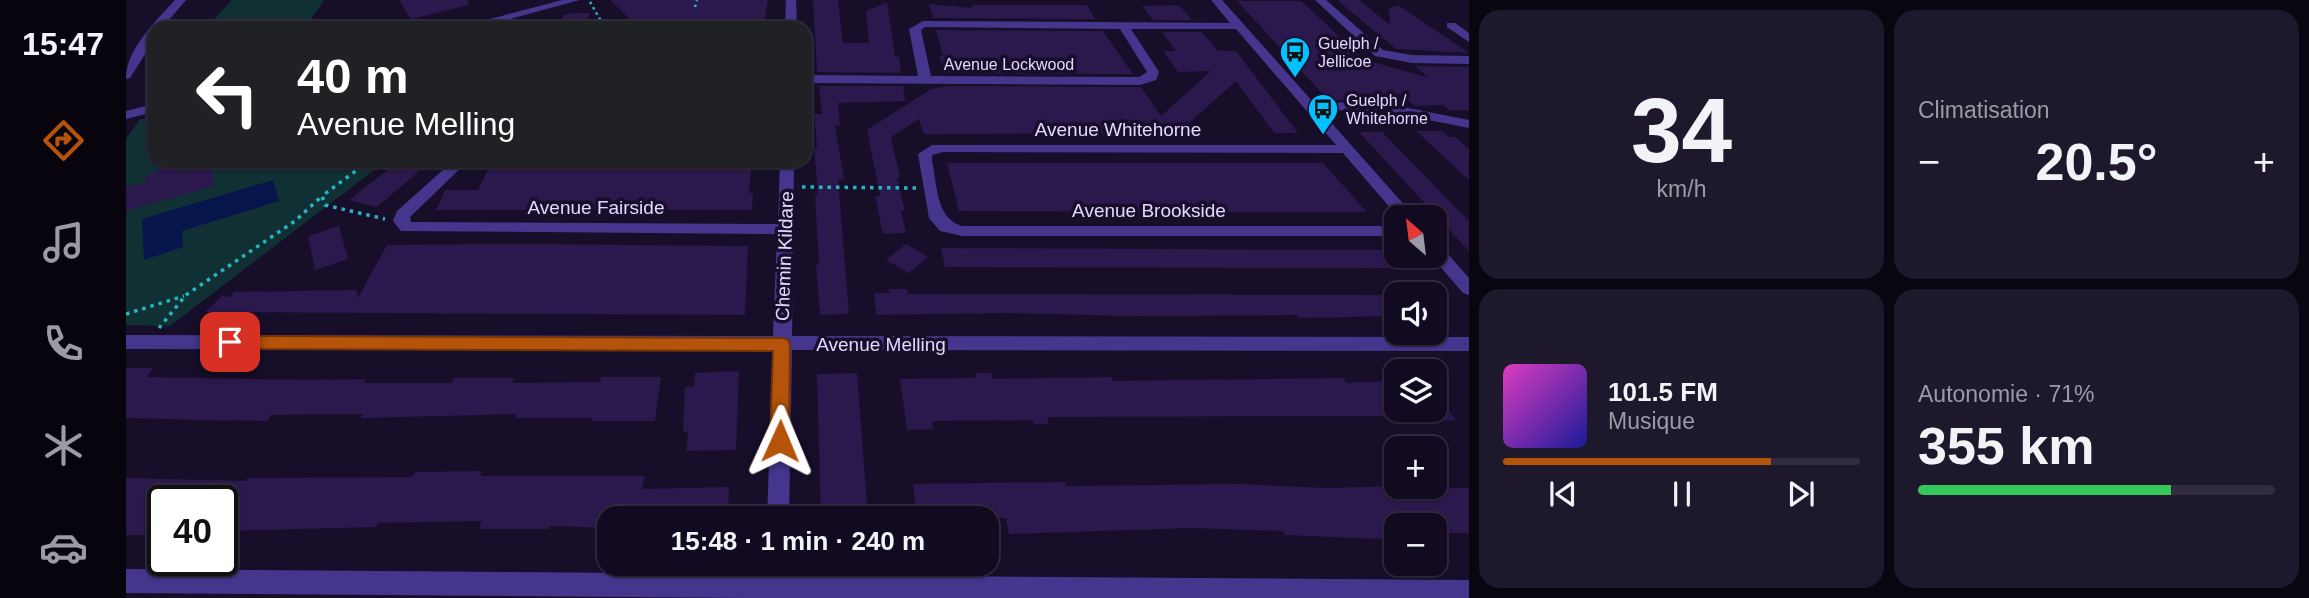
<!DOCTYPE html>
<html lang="fr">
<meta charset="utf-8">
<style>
body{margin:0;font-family:Arial,sans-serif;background:#1e182d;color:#f1f3f6;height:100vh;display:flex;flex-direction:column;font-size:26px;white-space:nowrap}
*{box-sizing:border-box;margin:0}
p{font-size:23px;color:#9c9aa5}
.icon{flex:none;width:38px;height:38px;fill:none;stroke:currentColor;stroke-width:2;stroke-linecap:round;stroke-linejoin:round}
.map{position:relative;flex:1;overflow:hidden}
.side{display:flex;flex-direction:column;gap:10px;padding:10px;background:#090612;width:840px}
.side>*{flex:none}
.hud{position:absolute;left:21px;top:21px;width:665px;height:147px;border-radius:21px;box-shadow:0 2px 5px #0004,0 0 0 2px #302b3e;background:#202124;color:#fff;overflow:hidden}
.needle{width:46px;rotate:332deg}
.fabs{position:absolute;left:1258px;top:205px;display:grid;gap:14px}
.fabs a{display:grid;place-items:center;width:63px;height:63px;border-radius:14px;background:#110a20;box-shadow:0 2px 5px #0004,0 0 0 2px #302b3e;font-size:35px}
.speed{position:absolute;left:21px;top:485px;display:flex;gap:14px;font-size:35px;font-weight:700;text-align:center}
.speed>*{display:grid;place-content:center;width:91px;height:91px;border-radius:50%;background:#110a20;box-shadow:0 2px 5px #0004,0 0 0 2px #302b3e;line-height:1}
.speed .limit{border:4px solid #111;border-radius:10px;background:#fff;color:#111}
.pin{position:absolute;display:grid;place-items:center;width:60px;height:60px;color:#fff;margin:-30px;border-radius:14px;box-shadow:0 4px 10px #0006}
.me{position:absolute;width:77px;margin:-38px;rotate:1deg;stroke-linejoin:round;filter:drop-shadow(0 0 5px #0008)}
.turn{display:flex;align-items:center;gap:24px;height:147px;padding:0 35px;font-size:32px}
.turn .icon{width:91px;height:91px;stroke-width:2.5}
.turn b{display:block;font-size:49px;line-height:60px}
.big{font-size:52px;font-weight:600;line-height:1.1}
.side .card{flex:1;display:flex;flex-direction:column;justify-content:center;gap:10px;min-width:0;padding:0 24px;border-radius:21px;background:#1e182d}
.side .dial{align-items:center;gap:0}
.dial b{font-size:91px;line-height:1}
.song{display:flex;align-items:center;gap:21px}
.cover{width:84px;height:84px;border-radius:10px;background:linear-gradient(135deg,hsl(310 70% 55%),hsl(240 70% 35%))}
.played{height:7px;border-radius:4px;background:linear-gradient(90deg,#b45309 75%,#302b3e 75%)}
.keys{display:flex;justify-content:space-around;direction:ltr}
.heat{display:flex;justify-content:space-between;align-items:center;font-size:38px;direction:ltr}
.charge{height:10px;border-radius:5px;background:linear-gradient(90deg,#34c759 71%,#302b3e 0)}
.side .tiles{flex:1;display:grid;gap:10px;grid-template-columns:repeat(2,1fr)}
.trip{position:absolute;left:471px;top:506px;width:402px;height:70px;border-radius:21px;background:#110a20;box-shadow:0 2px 5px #0004,0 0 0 2px #302b3e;font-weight:600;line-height:70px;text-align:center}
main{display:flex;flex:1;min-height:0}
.menu{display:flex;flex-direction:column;width:126px;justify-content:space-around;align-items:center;background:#07040d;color:#9c9aa5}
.menu .icon{width:49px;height:49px}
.menu .active{color:#b45309}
.menu b{font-size:32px;color:#f1f3f6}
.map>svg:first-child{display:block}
.green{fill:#103034}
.water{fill:#06154b}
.building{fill:#2b184c}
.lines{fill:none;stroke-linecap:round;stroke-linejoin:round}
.path-far1{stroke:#25b6c5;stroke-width:2.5;stroke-dasharray:2.5 3.5;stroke-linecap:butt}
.path{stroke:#25b6c5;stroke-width:3.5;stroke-dasharray:3.5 5;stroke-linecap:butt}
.minor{fill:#46358d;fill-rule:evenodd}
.route{fill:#b45309;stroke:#753606;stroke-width:2}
.labels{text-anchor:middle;stroke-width:7;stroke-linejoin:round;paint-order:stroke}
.far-poi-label{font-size:16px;fill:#e1d7ff;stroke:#170e2a;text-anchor:start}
.far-street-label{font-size:16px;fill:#e1d7ff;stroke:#170e2a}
.street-label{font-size:19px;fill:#e1d7ff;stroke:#170e2a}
</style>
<main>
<nav class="menu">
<b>15:47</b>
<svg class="icon active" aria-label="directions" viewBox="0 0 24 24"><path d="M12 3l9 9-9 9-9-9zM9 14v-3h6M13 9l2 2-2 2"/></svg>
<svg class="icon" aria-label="music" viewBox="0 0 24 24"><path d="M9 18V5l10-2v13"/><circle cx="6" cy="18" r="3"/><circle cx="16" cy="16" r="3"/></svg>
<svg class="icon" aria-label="phone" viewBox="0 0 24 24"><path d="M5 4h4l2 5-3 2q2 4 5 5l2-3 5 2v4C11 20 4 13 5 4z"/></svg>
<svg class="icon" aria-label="climate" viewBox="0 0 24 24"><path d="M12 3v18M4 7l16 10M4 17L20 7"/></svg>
<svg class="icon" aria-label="car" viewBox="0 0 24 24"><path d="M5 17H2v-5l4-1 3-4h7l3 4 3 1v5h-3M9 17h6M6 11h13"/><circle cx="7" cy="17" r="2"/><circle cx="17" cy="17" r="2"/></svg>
</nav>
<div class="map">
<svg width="1343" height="598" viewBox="0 0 1343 598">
<rect width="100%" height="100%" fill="#170e2a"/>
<g class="green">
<path d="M106 0H198L179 28H80Z"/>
<path d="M28 116V161H260L44 326 0 325V139L13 120Z"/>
</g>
<path class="water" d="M147 180 153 201 56 231 57 247 18 260 16 219Z"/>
<g class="building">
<path d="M273 0H342L343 5 285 19Z"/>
<path d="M484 0H642L638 24 508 23Z"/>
<path d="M687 0H712L717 43H743L740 11 761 2 769 57H773L775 73 691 72Z"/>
<path d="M1211 0H1233L1264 25 1263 8 1272 5 1343 53 1270 49Z"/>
<path d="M1111 1H1175L1239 60 1304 78 1289 66 1343 67V110H1323L1317 105 1289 106 1274 94H1218L1223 100H1202Z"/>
<path d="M803 4 847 8 846 5H961L969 19 807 18Z"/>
<path d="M1050 5 1055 7 1066 20H1027L1016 6Z"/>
<path d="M446 13H464L457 28H431L438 15Z"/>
<path d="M810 30 977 31 1007 74 819 73 813 56H817Z"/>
<path d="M1036 32H1076L1092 51H1110L1172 133H1148L1110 81 1052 133 798 134 793 119 765 137 774 178H771L779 211H775L780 233 757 234 749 196H754L741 130 805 89 823 86 1015 87 1035 116 1085 71 1052 72 1037 51H1050Z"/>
<path d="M693 86H777L779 101 712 103 714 126H709L718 179 712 180 723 314 694 315 690 265 693 264 689 195H692L688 147H691L688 114H696Z"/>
<path d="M1290 131H1316L1323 137H1329L1343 149V180Z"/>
<path d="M1233 132H1256L1343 221V251Z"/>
<path d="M48 161 62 171 85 165 88 186 0 211V188L21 182 19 177Z"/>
<path d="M273 161H305L251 207 223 200Z"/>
<path d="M366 161H626L623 193H627L626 210H310L319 190H352Z"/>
<path d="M821 163H1197L1241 212 833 211Z"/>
<path d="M213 226 222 259 189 270 182 236Z"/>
<path d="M395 244 622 246 619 315 79 312 96 296 105 297 108 292 230 290 232 298 261 245Z"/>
<path d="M780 244 802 257 783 273 760 260Z"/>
<path d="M815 248 1270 250V256H1276L1287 268 819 267Z"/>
<path d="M763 289H781L782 294 1270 295V316L1173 318 1171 315 1004 316 877 313 750 315 748 293H764Z"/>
<path d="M0 368H27L21 377 179 380 240 379 238 383H326L328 378H388L386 383 474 382 475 377H535L529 421H465L466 418H389L391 414 235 418 237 414 145 415 141 421 79 420 0 418Z"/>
<path d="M613 371 610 450 560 451 562 432H557L559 387 568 386 569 373Z"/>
<path d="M731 373 742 518H695L691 374Z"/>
<path d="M849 373H865L867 379 986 377 987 381 1217 378 1221 383 1270 381V416L921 417 923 424H908L907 420 806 421 807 429 781 430 774 379 850 378Z"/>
<path d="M1309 394 1330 420 1309 421Z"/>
<path d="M356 471 354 476H519L516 489 603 487 602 518H483V528L424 526 423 529H353L356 521 252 523 250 527 96 531V522L109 500H37V535H0V478L120 481 121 478 286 477 289 472Z"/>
<path d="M939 482 940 486 1114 484 1201 488 1270 486 1289 488H1343V533H1309V525H1270V538L1253 539 1159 535 1157 531 1064 528 883 534 880 518H791L787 484Z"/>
</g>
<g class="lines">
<g class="path-far1">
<path d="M464 2 475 21 473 26 650 27"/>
<path d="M569 7 571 0"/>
</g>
<g class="path">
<path d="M243 161 196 196 199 205 259 219"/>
<path d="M676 187 790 188"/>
<path d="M0 314 58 296"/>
<path d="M33 328 60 295 169 221 196 196"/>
</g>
<g class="minor">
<path d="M49 0H60L36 28H28V40L4 78 0 79C0 49 30 21 49 0Z"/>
<path d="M436 0H454L350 28H330Z"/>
<path d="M660 0H670L671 28H659Z"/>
<path d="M1085 0H1096L1187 102 1257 103 1343 120V128L1257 111 1194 110 1289 217H1272L1217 153 817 152 806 155V161C811 184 810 219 836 226H1270V236H836L814 231 803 218 792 154 806 145H1210L1110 29H1005L1033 72 1030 80 1014 85 679 83V75L792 76 783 29 797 21 1104 23ZM799 27 994 29 1021 72 1013 77 805 76 795 30Z"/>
<path d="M1189 0H1200L1257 50 1286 55 1343 56V64L1286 63 1249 56Z"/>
<path d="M1321 23H1329L1343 33V42L1321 27Z"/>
<path d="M28 104V112L0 119V111Z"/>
<path d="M327 161H342L284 217 285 222 652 224 654 161H668L666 336 1343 337V351L666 350 663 518H641L647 350 0 349V335L647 336 651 234 275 231 267 221 271 211Z"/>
<path d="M1309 244 1315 246 1343 278V295L1337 293 1305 256H1309Z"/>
<path d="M639 564H663V575L1343 580V598H621L0 593V569L639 574Z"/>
</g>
</g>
<path class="route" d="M104 336 656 338 662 340 664 344 663 441 660 446 654 449 647 446 644 441 647 351 104 349 99 347 96 342 99 338Z"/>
<defs>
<g id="bus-pin" transform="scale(1.575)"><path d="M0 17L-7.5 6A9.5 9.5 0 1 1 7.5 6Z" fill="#03c0ff" stroke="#170e2a"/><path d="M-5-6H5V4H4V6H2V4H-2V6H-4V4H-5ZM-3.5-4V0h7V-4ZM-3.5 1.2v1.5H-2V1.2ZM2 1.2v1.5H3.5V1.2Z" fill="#111"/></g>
</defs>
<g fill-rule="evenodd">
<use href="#bus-pin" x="1169" y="52"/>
<use href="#bus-pin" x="1197" y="109"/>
</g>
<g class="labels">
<g class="far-poi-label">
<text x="1192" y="49">Guelph /<tspan x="1192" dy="18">Jellicoe</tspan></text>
<text x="1220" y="106">Guelph /<tspan x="1220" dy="18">Whitehorne</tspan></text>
</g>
<g class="far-street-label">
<text x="883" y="70">Avenue Lockwood</text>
</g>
<g class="street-label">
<text x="992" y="136">Avenue Whitehorne</text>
<text x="470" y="214">Avenue Fairside</text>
<text x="1023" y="217">Avenue Brookside</text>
<text transform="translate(658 256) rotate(-88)" y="7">Chemin Kildare</text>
<text x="755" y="351">Avenue Melling</text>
</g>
</g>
</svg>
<div class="fabs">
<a><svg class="needle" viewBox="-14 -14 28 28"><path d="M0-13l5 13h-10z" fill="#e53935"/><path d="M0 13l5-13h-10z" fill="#9c9aa5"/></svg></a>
<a><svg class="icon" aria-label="sound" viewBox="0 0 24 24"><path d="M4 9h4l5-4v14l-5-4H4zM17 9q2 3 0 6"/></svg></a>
<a><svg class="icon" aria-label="layers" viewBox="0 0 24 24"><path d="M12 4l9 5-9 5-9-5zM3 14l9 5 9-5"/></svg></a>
<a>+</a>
<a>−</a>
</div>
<div class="speed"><div class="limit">40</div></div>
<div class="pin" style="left:104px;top:342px;background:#d93025"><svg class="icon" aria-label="arrive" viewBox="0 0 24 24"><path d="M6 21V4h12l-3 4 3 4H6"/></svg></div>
<svg class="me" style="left:654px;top:441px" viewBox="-20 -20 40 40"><path d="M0-17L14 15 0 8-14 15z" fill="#b45309" stroke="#fff" stroke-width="4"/></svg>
<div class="trip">15:48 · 1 min · 240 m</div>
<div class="hud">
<div class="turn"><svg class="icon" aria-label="left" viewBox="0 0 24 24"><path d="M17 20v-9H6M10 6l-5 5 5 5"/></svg><div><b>40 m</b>Avenue Melling</div></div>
</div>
</div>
<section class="side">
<div class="tiles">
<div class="card dial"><b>34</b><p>km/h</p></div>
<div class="card"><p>Climatisation</p>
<div class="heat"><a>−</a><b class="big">20.5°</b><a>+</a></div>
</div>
<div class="card">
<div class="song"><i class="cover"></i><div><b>101.5 FM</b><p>Musique</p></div></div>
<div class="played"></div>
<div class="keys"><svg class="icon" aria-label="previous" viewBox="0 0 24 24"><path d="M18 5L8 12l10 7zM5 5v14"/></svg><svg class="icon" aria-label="pause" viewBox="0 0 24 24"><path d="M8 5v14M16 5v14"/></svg><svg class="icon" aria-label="next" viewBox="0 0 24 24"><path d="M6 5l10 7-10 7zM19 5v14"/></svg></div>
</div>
<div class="card"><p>Autonomie · 71%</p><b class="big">355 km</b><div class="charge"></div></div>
</div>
</section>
</main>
